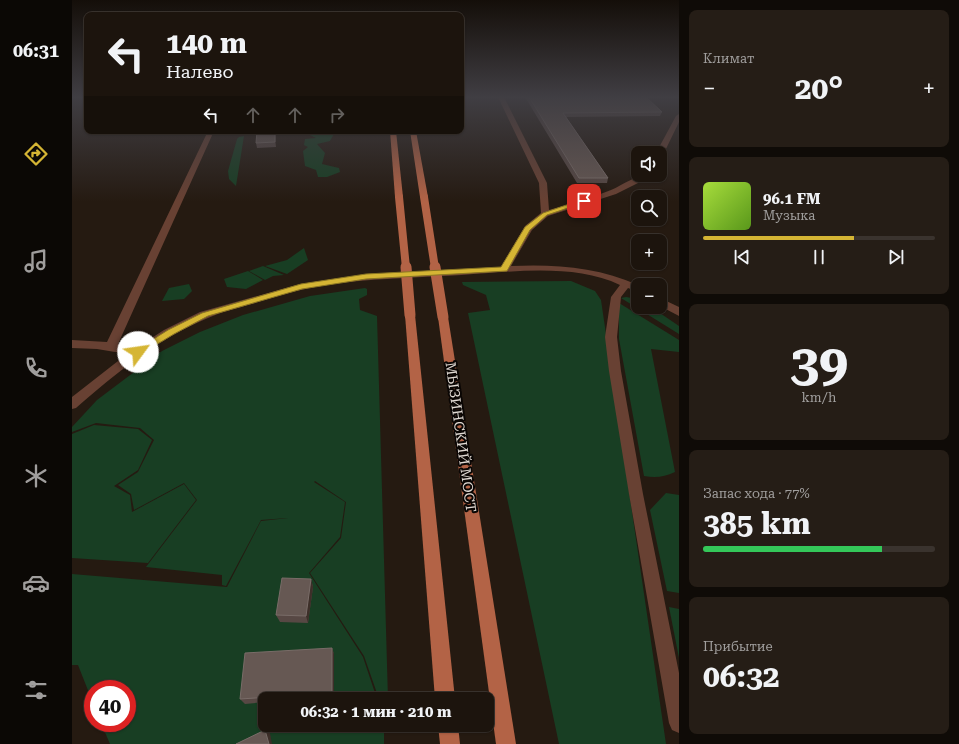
<!DOCTYPE html>
<html lang="ru">
<meta charset="utf-8">
<style>
body{margin:0;font-family:"Roboto Serif",serif;background:#251d16;color:#f1f3f6;height:100vh;display:flex;flex-direction:column;font-size:15px;white-space:nowrap}
*{box-sizing:border-box;margin:0}
p{font-size:13px;color:#a09e9d}
.icon{flex:none;width:22px;height:22px;fill:none;stroke:currentColor;stroke-width:2;stroke-linecap:round;stroke-linejoin:round}
.map{position:relative;flex:1;overflow:hidden}
.side{display:flex;flex-direction:column;gap:10px;padding:10px;background:#0f0b07;width:280px}
.side>*{flex:none}
.hud{position:absolute;left:12px;top:12px;width:380px;height:122px;border-radius:8px;box-shadow:0 1px 3px #0004,0 0 0 1px #3a332e;background:#1c140d;color:#f1f3f6;overflow:hidden}
.tools{position:absolute;left:559px;top:146px;display:grid;gap:8px}
.tools a{display:grid;place-items:center;width:36px;height:36px;border-radius:8px;background:#1c140d;box-shadow:0 1px 3px #0004,0 0 0 1px #3a332e;font-size:20px}
.speed{position:absolute;left:12px;top:680px;display:flex;gap:8px;font-size:20px;font-weight:700;text-align:center}
.speed>*{display:grid;place-content:center;width:52px;height:52px;border-radius:50%;background:#1c140d;box-shadow:0 1px 3px #0004,0 0 0 1px #3a332e;line-height:1}
.speed .limit{border:6px solid #d22;background:#fff;color:#111}
.pin{position:absolute;display:grid;place-items:center;width:34px;height:34px;color:#fff;margin:-17px;border-radius:8px;box-shadow:0 2px 6px #0006}
.me{position:absolute;width:44px;margin:-22px;rotate:59deg;stroke-linejoin:round;filter:drop-shadow(0 0 3px #0008)}
.turn{display:flex;align-items:center;gap:14px;height:84px;padding:0 16px;font-size:18px}
.turn .icon{width:52px;height:52px;stroke-width:2.5}
.turn b{display:block;font-size:28px;line-height:34px}
.lanes{display:flex;align-items:center;height:38px;padding:0 16px;background:#0003;justify-content:center;gap:20px;direction:ltr}
.lanes .off{opacity:.35}
.big{font-size:30px;font-weight:700;line-height:1.1}
.side .tile{flex:1;display:flex;flex-direction:column;justify-content:center;gap:6px;min-width:0;padding:0 14px;border-radius:8px;background:#251d16}
.side .dial{align-items:center;gap:0}
.dial b{font-size:52px;line-height:1}
.song{display:flex;align-items:center;gap:12px}
.cover{width:48px;height:48px;border-radius:6px;background:linear-gradient(135deg,hsl(80 70% 55%),hsl(90 70% 35%))}
.played{height:4px;border-radius:2px;background:linear-gradient(90deg,#d5b534 65%,#3a332e 65%)}
.keys{display:flex;justify-content:space-around;direction:ltr}
.heat{display:flex;justify-content:space-between;align-items:center;font-size:22px;direction:ltr}
.charge{height:6px;border-radius:3px;background:linear-gradient(90deg,#34c759 77%,#3a332e 0)}
.trip{position:absolute;left:186px;top:692px;width:236px;height:40px;border-radius:8px;background:#1c140d;box-shadow:0 1px 3px #0004,0 0 0 1px #3a332e;font-weight:700;line-height:40px;text-align:center}
main{display:flex;flex:1;min-height:0}
.tabs{display:flex;flex-direction:column;width:72px;justify-content:space-around;align-items:center;background:#0b0805;color:#a09e9d}
.tabs .icon{width:28px;height:28px}
.tabs .on{color:#d5b534}
.tabs b{font-size:18px;color:#f1f3f6}
.map>svg:first-child{display:block}
.green{fill:#183e23}
.lines{fill:none;stroke-linecap:round;stroke-linejoin:round}
.minor{fill:#684133;fill-rule:evenodd}
.major{fill:#b36346;fill-rule:evenodd}
.major-bridge-far1{stroke:#b36346;stroke-width:8}
.major-bridge{stroke:#b36346;stroke-width:11}
.wall{fill:#574844}
.shaded-wall{fill:#3d2f29}
.building{fill:#665853;stroke:#796c68}
.route{fill:#d5b534;stroke:#8a7622}
.labels{text-anchor:middle;stroke-width:4;stroke-linejoin:round;paint-order:stroke}
.street-label{font-size:14px;fill:#e1dad4;stroke:#0a0604}
</style>
<main>
<nav class="tabs">
<b>06:31</b>
<svg class="icon on" aria-label="directions" viewBox="0 0 24 24"><path d="M12 3l9 9-9 9-9-9zM9 14v-3h6M13 9l2 2-2 2"/></svg>
<svg class="icon" aria-label="music" viewBox="0 0 24 24"><path d="M9 18V5l10-2v13"/><circle cx="6" cy="18" r="3"/><circle cx="16" cy="16" r="3"/></svg>
<svg class="icon" aria-label="phone" viewBox="0 0 24 24"><path d="M5 4h4l2 5-3 2q2 4 5 5l2-3 5 2v4C11 20 4 13 5 4z"/></svg>
<svg class="icon" aria-label="climate" viewBox="0 0 24 24"><path d="M12 3v18M4 7l16 10M4 17L20 7"/></svg>
<svg class="icon" aria-label="car" viewBox="0 0 24 24"><path d="M5 17H2v-5l4-1 3-4h7l3 4 3 1v5h-3M9 17h6M6 11h13"/><circle cx="7" cy="17" r="2"/><circle cx="17" cy="17" r="2"/></svg>
<svg class="icon" aria-label="filters" viewBox="0 0 24 24"><path d="M4 7h16M4 17h16"/><circle cx="9" cy="7" r="2"/><circle cx="15" cy="17" r="2"/></svg>
</nav>
<div class="map">
<svg width="607" height="744" viewBox="0 0 607 744">
<rect width="100%" height="100%" fill="#251a11"/>
<g class="green">
<path d="M235 131 263 132 258 141 245 144 253 153 250 164 267 168 268 172 255 177H246L244 170 233 166 231 151 236 147 232 145 233 139 244 138 234 133Z"/>
<path d="M172 136 164 186 157 179 156 171 165 139 167 137Z"/>
<path d="M232 248 236 260 215 274 193 266 215 260Z"/>
<path d="M191 266 212 275 201 276 193 280 177 271Z"/>
<path d="M176 271 191 280 174 289 155 287 152 279Z"/>
<path d="M499 281 523 291 529 300 594 744H487L396 313 418 310 414 295 391 285 390 282Z"/>
<path d="M117 284 120 291 112 299 90 301 97 288Z"/>
<path d="M293 288 295 289V295L287 299 288 310 305 316 316 699H307L292 656 238 573 269 538 274 502 243 481 242 482 273 502 268 537 237 573 291 657 305 699H193V725H312V744H38L29 723H55V689H21V703L6 665H0V574L155 587 189 521 216 518 236 491 216 518 189 520 154 586 150 585V575L74 567 125 500 112 483 62 510 59 494 46 485 66 472 82 440 68 428 24 423 0 432V427L25 400 90 351 128 332 171 315 238 296Z"/>
<path d="M554 297 566 299V307H579L607 326V334L549 298Z"/>
<path d="M547 303 607 340V352L579 349 603 472C592 477 584 478 572 476L547 339Z"/>
<path d="M22 425 66 429 80 440 66 470 42 486 58 495 60 512 112 484 124 500 76 563 0 558V434Z"/>
<path d="M594 493 607 495V593L595 591 578 510Z"/>
<path d="M597 607 607 609V658Z"/>
</g>
<g class="lines">
<g class="minor">
<path d="M426 97H432L475 183 477 210C498 204 519 198 539 190 551 185 563 175 576 175L568 182 544 194 476 216 460 230 439 266C483 264 526 267 566 285V292L556 288 549 297 545 337 549 371 571 494 607 673V733L600 730 597 723 557 494 537 371 533 337 539 297 548 285C502 263 439 272 390 275 343 278 296 278 249 286 224 290 200 298 176 305 163 309 149 312 136 318 87 338 44 373 4 408L0 409V397L55 354 25 349 0 348V340L35 342 136 131H142L46 344 64 348 92 330 128 312 228 284 288 275 429 267 453 226 469 213 467 183Z"/>
<path d="M607 114V122L592 153 588 155V153H584L604 116Z"/>
<path d="M588 298 607 307V316L588 306Z"/>
</g>
<g class="major">
<path d="M318 131H324L331 197 327 199 323 197Z"/>
<path d="M338 131H344L356 197 352 199 348 197Z"/>
<path d="M338 311 342 312 343 315 383 699H363L333 315 334 312Z"/>
<path d="M371 313 375 314 376 317 444 744H424L366 317 367 314Z"/>
<path d="M366 725H386L388 744H368Z"/>
</g>
<g class="major-bridge-far1">
<path d="M327 197 334 268"/>
<path d="M352 197 363 268"/>
</g>
<g class="major-bridge">
<path d="M334 267 338 315"/>
<path d="M363 267 371 317"/>
</g>
</g>
<g class="wall">
<path d="M453 97H574L590 112 588 116 494 117 536 178 535 183H505Z"/>
<path d="M204 131V147L185 148 184 143Z"/>
<path d="M239 579 241 587 236 623 208 622 204 615Z"/>
<path d="M260 648 262 654V698L243 699H193V702L173 704 168 699Z"/>
</g>
<g class="shaded-wall">
<path d="M203 131H204V147L203 142Z"/>
<path d="M239 579 241 587 236 623 234 616Z"/>
<path d="M260 648 262 654V698L260 693Z"/>
<path d="M193 730 198 733 200 744H197Z"/>
</g>
<g class="building">
<path d="M457 97H574L590 112 491 113 536 178H507Z"/>
<path d="M185 131H203V142L184 143Z"/>
<path d="M210 578 239 579 234 616 204 615Z"/>
<path d="M260 648V693L168 699 173 653Z"/>
<path d="M193 730 197 744H164Z"/>
</g>
<linearGradient id="sky" x2="0" y2="1"><stop stop-color="#140e09"/><stop offset="0.48" stop-color="#403e43"/><stop offset="1" stop-color="#403e43" stop-opacity="0"/></linearGradient>
<rect width="607" height="202" fill="url(#sky)"/>
<path class="route" d="M512 199 515 201 514 202 475 215 458 230 435 271 294 279 230 289 136 316 102 334 69 354 66 355 61 352 96 330 130 313 229 284 294 274 429 267 453 227 471 213Z"/>
<g class="labels">
<g class="street-label">
<text transform="translate(389 437) rotate(82)" y="5">МЫЗИНСКИЙ МОСТ</text>
</g>
</g>
</svg>
<div class="tools">
<a><svg class="icon" aria-label="sound" viewBox="0 0 24 24"><path d="M4 9h4l5-4v14l-5-4H4zM17 9q2 3 0 6"/></svg></a>
<a><svg class="icon" aria-label="search" viewBox="0 0 24 24"><circle cx="10" cy="10" r="6"/><path d="M15 15l6 6"/></svg></a>
<a>+</a>
<a>−</a>
</div>
<div class="speed"><div class="limit">40</div></div>
<div class="pin" style="left:512px;top:201px;background:#d93025"><svg class="icon" aria-label="arrive" viewBox="0 0 24 24"><path d="M6 21V4h12l-3 4 3 4H6"/></svg></div>
<svg class="me" style="left:66px;top:352px" viewBox="-20 -20 40 40"><circle r="19" fill="#fff"/><path d="M0-13L10 11 0 6-10 11z" fill="#d5b534"/></svg>
<div class="trip">06:32 · 1 мин · 210 m</div>
<div class="hud">
<div class="turn"><svg class="icon" aria-label="left" viewBox="0 0 24 24"><path d="M17 20v-9H6M10 6l-5 5 5 5"/></svg><div><b>140 m</b>Налево</div></div>
<div class="lanes"><svg class="icon" aria-label="left" viewBox="0 0 24 24"><path d="M17 20v-9H6M10 6l-5 5 5 5"/></svg><svg class="icon off" aria-label="ahead" viewBox="0 0 24 24"><path d="M12 20V5M6 11l6-6 6 6"/></svg><svg class="icon off" aria-label="ahead" viewBox="0 0 24 24"><path d="M12 20V5M6 11l6-6 6 6"/></svg><svg class="icon off" aria-label="right" viewBox="0 0 24 24"><path d="M7 20v-9h11M14 6l5 5-5 5"/></svg></div>
</div>
</div>
<section class="side">
<div class="tile"><p>Климат</p>
<div class="heat"><a>−</a><b class="big">20°</b><a>+</a></div>
</div>
<div class="tile">
<div class="song"><i class="cover"></i><div><b>96.1 FM</b><p>Музыка</p></div></div>
<div class="played"></div>
<div class="keys"><svg class="icon" aria-label="previous" viewBox="0 0 24 24"><path d="M18 5L8 12l10 7zM5 5v14"/></svg><svg class="icon" aria-label="pause" viewBox="0 0 24 24"><path d="M8 5v14M16 5v14"/></svg><svg class="icon" aria-label="next" viewBox="0 0 24 24"><path d="M6 5l10 7-10 7zM19 5v14"/></svg></div>
</div>
<div class="tile dial"><b>39</b><p>km/h</p></div>
<div class="tile"><p>Запас хода · 77%</p><b class="big">385 km</b><div class="charge"></div></div>
<div class="tile"><p>Прибытие</p><b class="big">06:32</b></div>
</section>
</main>
